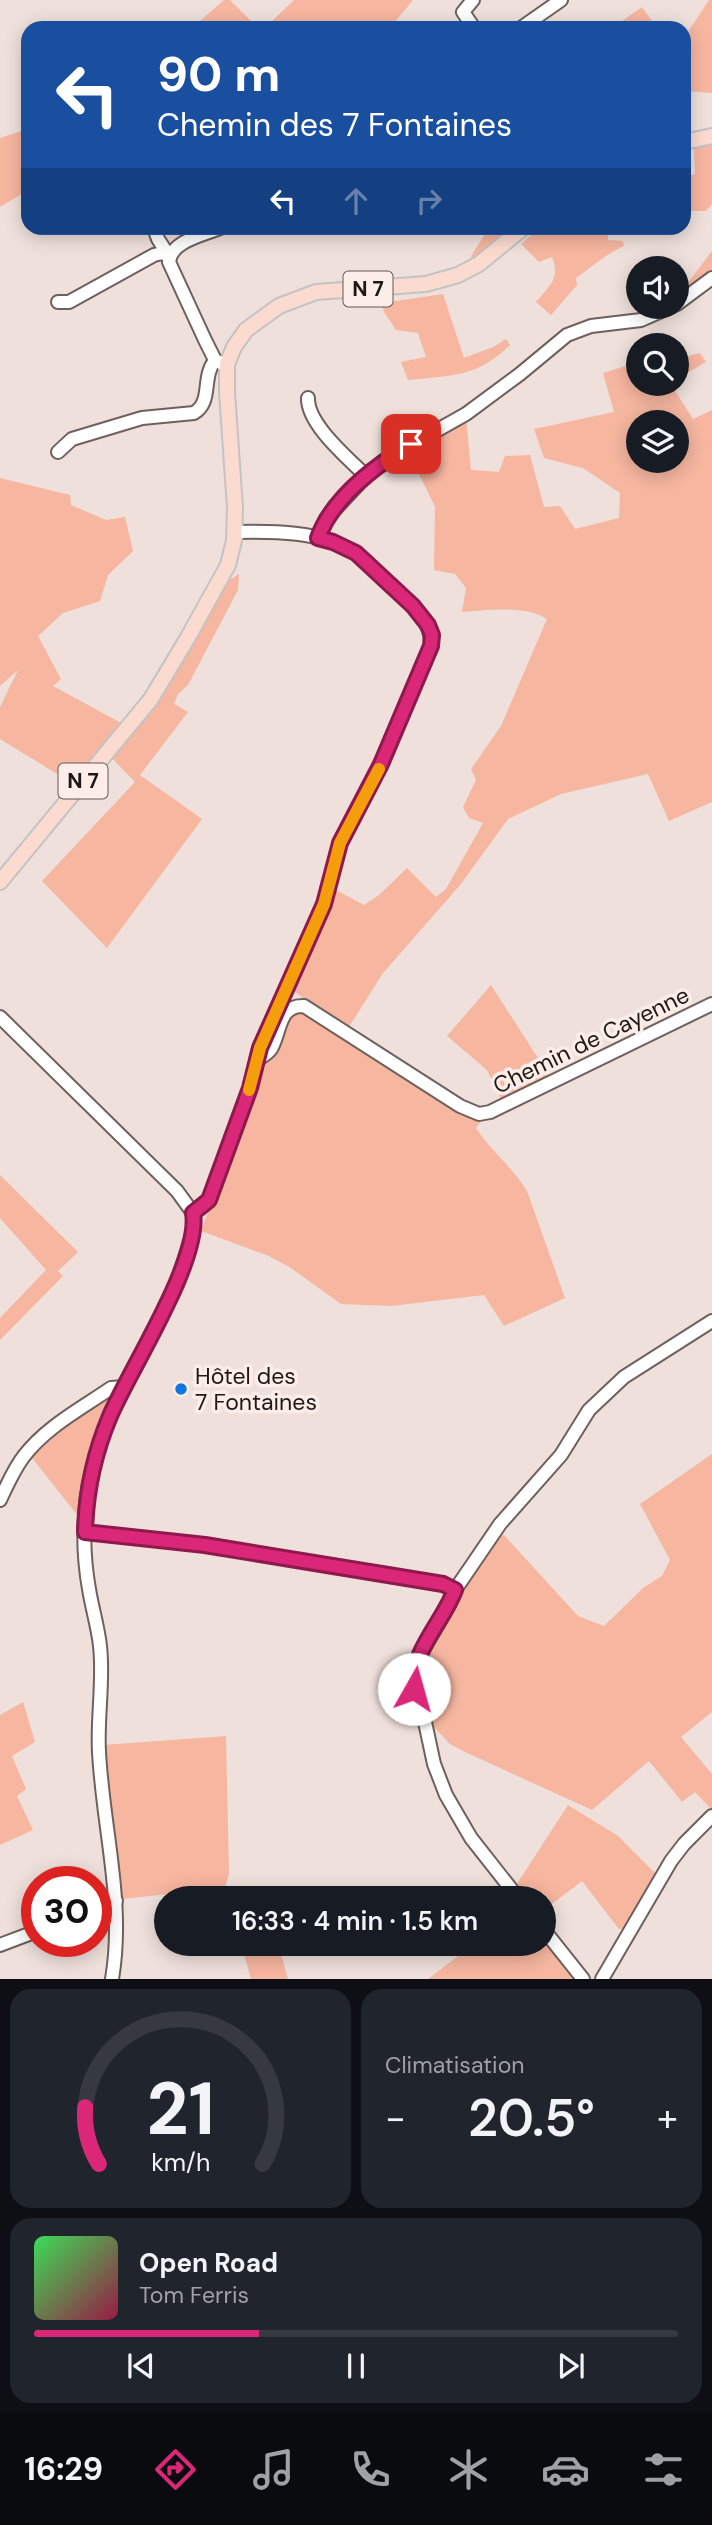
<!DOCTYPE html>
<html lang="fr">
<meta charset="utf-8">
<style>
body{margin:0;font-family:"DM Sans",sans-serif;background:#20242c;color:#f1f3f6;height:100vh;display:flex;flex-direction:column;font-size:26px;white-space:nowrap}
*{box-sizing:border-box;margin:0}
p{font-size:23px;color:#9ea1a6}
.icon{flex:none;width:38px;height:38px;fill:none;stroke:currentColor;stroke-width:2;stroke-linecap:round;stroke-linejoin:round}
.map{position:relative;height:1979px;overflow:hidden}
.panel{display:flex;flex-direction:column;gap:10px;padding:10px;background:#0d0f14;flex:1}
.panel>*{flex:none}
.banner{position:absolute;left:21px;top:21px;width:670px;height:214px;border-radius:21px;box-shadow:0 4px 18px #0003;background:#1a4fa0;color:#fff;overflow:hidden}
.buttons{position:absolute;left:626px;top:256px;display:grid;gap:14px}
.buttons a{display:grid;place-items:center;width:63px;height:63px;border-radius:50%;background:#171b24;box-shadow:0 4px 18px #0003;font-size:35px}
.speed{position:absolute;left:21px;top:1866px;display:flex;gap:14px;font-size:35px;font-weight:700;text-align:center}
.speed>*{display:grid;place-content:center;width:91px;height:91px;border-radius:50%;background:#171b24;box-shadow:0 4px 18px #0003;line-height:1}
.speed .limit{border:10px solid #d22;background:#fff;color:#111}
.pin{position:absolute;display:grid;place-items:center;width:60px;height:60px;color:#fff;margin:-30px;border-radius:14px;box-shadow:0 4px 10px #0006}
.me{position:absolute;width:77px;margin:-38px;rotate:7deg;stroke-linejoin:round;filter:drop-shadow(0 0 5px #0008)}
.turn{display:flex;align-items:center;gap:24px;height:147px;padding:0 21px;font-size:32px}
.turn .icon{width:91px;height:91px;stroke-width:2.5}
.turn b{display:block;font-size:49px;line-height:60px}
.lanes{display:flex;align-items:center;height:66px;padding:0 21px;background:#0003;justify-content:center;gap:35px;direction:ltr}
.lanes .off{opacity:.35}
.big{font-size:52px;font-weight:600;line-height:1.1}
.panel .widget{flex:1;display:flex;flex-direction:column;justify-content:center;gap:10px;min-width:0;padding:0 24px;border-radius:21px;background:#20242c}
.panel .dial{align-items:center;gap:0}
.dial svg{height:182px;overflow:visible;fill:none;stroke:#363941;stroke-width:7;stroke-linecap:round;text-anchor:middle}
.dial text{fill:#f1f3f6;stroke:none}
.song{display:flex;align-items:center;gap:21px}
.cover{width:84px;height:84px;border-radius:10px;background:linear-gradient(135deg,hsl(130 70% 55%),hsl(340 70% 35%))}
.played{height:7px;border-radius:4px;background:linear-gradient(90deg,#db2777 35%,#363941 35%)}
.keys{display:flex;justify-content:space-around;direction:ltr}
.heat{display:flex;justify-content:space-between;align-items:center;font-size:38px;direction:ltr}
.panel .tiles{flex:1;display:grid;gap:10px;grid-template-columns:1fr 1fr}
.widget:last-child{grid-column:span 2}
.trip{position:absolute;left:154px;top:1886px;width:402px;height:70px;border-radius:35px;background:#171b24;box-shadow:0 4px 18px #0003;font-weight:600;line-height:70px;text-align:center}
.dock{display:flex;height:112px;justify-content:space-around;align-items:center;background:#090b0e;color:#9ea1a6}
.dock .icon{width:49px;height:49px}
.dock .selected{color:#db2777}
.dock b{font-size:32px;color:#f1f3f6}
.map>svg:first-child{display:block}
.green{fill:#f6b6a0;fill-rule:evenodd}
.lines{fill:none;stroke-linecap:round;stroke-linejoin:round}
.minor-casing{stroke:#6e615d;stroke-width:16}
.major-casing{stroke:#c4c3c3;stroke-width:18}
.minor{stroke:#fff;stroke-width:12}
.major{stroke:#fbdbd0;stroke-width:14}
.route-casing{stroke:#8e194d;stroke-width:18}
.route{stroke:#db2777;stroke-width:12}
.slow{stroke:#f59e0b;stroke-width:12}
.poi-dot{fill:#0f77df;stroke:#fcede8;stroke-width:2.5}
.labels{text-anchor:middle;stroke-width:7;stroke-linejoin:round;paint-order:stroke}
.shield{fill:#fcede8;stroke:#615956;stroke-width:2}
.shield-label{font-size:21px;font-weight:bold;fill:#1e1917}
.street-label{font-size:23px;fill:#1e1917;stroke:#fcede8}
.poi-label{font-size:23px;fill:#1e1917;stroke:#fcede8;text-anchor:start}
</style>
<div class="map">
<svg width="712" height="1979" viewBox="0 0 712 1979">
<rect width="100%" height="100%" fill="#efe0db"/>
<g class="green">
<path d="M224 0H230L254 24 253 28H192Z"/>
<path d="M294 0H413L390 28H265Z"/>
<path d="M709 0H712V93L684 91V38Z"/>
<path d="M642 7 657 28H612Z"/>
<path d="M28 129V190L0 207V138Z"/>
<path d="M712 144V204L706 211H684V177L695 174 694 147Z"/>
<path d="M489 228H510L476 259 471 260V256Z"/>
<path d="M539 228H616L608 233V240L623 241 624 246C606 254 593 266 576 278L577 285 551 315 536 302C549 286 561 279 552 257L539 262 521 244Z"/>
<path d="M712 251V275L687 292 684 288Z"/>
<path d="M443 294 464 358 493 347 506 339 510 345C476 378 453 375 408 380L401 362 426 357 418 333 396 330 384 312 382 303Z"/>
<path d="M700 353 706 362 677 379V359Z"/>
<path d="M635 363H639V383H670L693 419 712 410V802L669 821 648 774 561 794 508 819 461 884 383 973 347 1030 291 989 332 888 364 905 379 895 407 868 436 897 446 889 483 823 469 818 463 807 476 780 471 769 501 726 547 619C527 605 486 610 462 612L466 588 455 574 434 570 435 507 417 470 400 454 466 418 471 470 499 472 505 456 530 455 544 507 560 506 575 529 619 518 620 493 583 468 544 458 534 429 614 412 603 373ZM639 422H677V460H639Z"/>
<path d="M0 478 70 495 71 505 106 520 125 517 133 551 108 575 100 601 63 613 38 636 61 679 53 686 123 724 72 783 0 739V707L18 670 0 686Z"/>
<path d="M239 574 238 590 188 685 178 694 174 704 188 712 140 775 202 819 107 948 42 881 135 782 112 758C157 702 192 643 228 581Z"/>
<path d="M491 985 547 1072 548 1078 503 1103 487 1070 447 1036Z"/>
<path d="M302 1009 471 1117 482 1120 476 1128C491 1151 513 1168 527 1191L565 1298 504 1326 484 1295 391 1306 341 1304 291 1268 269 1256 201 1231 262 1064 288 1015Z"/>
<path d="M0 1175 78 1252 58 1271 63 1276 0 1340V1318L46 1270 0 1218Z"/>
<path d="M112 1392 114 1395 86 1461 78 1516 29 1454 55 1432Z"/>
<path d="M712 1454V1712L681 1737 712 1774V1810L695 1792 682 1802 649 1761 592 1810 465 1752 450 1744 430 1723 418 1686 419 1665 457 1594 497 1536 504 1535 578 1616 604 1626 643 1588 662 1576 670 1560 640 1504Z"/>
<path d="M23 1702 35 1742 12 1756 26 1789 17 1796 33 1830 0 1845V1715Z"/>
<path d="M226 1736 229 1874 225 1888 122 1899 104 1745Z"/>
<path d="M568 1805 618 1836 658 1876 624 1929H619L582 1881 544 1910V1899H524L515 1887Z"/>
<path d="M544 1936 578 1979H428L474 1944H544Z"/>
<path d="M241 1944H278L288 1979H251Z"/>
</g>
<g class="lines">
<g class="minor-casing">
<g id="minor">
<path d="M473 0 463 12 474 28"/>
<path d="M521 28 561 0"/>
<path d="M154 228 158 239 169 256"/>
<path d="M220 228C203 235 171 241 169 262L205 340 215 360 223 364"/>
<path d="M58 302H69L154 255 162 253 169 256"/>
<path d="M677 304 712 278"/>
<path d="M308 398C307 424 348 458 366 476"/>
<path d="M58 452 72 439 142 418 194 413C213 401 201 379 215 360"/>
<path d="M318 538 326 519 366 476 393 455 466 414 520 374 567 335 591 326 641 320 673 306"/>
<path d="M0 1017 177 1191 193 1213 194 1228C186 1255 178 1283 165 1308 134 1370 93 1433 86 1504 83 1532 84 1561 89 1589 92 1608 98 1627 100 1646 104 1681 97 1717 99 1752 103 1829 125 1902 112 1979"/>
<path d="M257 1060C261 1057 268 1054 271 1049 281 1032 278 1005 304 1006L460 1106 479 1114 490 1112 712 1004"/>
<path d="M193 1213 209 1200 250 1088 259 1048 324 904 340 843 381 764 431 646C432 622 415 608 399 593 385 580 371 564 355 553 323 531 272 531 235 532"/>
<path d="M0 1500C7 1485 14 1469 24 1456 46 1427 82 1408 111 1388L124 1387"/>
<path d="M85 1532 205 1545 443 1584 455 1590"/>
<path d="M519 1899 471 1838 446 1795 434 1764 425 1722 414 1688 416 1662 450 1603 455 1590 500 1524 561 1455 589 1410 624 1377 712 1321"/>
<path d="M96 1908 116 1901"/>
<path d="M544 1930 583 1979"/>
<path d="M0 1945 37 1931"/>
<path d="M602 1979 671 1861 684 1844 712 1816"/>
</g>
</g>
<g class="major-casing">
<g id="major">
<path d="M684 142 712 136"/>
<path d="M0 882 151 699 187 639 228 565 234 541 235 508 227 392V364L234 347 246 330 279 306 316 292 426 284 458 275 479 264 523 228"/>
</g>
</g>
<use href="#minor" class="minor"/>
<use href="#major" class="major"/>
</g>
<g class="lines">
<g class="route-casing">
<path id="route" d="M411 444C375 466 332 498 318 538L333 542 356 553 413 606 428 625 432 635 431 646 381 764 340 843 324 904 260 1048 250 1088 209 1200 193 1213C201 1260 130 1369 110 1416 94 1454 86 1491 85 1532L205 1545 443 1584 455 1590C442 1624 411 1650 414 1689"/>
</g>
<use href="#route" class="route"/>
<path class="slow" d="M249 1090 260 1048 324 904 340 843 379 769"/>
</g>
<circle class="poi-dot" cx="181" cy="1389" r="7"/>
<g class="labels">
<g class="shield">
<rect x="343.5" y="271.5" width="49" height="35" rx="5"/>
<rect x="58.5" y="763.5" width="49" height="35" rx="5"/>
</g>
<g class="shield-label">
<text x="368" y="296">N 7</text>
<text x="83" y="788">N 7</text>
</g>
<g class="street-label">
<text transform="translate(591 1040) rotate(-26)" y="8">Chemin de Cayenne</text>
</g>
<g class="poi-label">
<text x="195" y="1384">Hôtel des<tspan x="195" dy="26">7 Fontaines</tspan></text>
</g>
</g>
</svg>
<div class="buttons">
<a><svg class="icon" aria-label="sound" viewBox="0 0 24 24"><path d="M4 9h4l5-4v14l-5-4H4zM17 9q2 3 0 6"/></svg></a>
<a><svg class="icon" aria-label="search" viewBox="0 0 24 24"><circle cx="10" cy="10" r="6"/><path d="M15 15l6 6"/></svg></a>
<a><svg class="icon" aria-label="layers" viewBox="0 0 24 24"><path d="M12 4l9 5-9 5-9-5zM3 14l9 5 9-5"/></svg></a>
</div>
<div class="speed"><div class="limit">30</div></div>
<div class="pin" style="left:411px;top:444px;background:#d93025"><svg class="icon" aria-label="arrive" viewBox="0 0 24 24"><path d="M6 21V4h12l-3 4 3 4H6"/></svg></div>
<svg class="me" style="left:414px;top:1689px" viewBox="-20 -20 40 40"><circle r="19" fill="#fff"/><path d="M0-13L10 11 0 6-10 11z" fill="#db2777"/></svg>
<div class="trip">16:33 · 4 min · 1.5 km</div>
<div class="banner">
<div class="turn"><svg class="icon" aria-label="left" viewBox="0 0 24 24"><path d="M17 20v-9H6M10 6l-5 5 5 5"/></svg><div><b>90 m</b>Chemin des 7 Fontaines</div></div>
<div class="lanes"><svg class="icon" aria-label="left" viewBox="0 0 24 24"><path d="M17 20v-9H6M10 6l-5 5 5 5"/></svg><svg class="icon off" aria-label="ahead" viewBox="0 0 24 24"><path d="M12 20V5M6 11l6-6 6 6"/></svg><svg class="icon off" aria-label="right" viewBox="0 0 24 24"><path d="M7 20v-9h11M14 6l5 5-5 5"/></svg></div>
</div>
</div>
<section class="panel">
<div class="tiles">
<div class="widget dial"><svg viewBox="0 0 100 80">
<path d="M14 69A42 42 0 1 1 86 69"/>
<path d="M14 69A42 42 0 0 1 8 44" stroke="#db2777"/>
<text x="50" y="56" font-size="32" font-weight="700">21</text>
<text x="50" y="72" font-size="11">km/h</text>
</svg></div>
<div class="widget"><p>Climatisation</p>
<div class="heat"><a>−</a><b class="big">20.5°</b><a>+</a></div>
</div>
<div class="widget">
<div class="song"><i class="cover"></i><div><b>Open Road</b><p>Tom Ferris</p></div></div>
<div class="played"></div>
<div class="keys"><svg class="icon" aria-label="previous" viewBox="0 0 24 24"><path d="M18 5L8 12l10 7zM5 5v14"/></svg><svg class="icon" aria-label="pause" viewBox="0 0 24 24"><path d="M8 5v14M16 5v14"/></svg><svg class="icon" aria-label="next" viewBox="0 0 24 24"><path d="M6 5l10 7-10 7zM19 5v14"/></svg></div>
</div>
</div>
</section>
<nav class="dock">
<b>16:29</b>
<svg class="icon selected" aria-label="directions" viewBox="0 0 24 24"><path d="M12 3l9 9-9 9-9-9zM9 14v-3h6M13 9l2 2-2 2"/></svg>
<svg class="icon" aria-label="music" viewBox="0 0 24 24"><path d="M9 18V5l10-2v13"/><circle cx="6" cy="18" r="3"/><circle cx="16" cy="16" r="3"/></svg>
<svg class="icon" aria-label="phone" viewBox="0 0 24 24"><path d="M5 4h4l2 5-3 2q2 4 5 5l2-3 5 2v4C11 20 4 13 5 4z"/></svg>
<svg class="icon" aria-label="climate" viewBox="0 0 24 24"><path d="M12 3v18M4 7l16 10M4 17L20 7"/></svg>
<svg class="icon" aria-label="car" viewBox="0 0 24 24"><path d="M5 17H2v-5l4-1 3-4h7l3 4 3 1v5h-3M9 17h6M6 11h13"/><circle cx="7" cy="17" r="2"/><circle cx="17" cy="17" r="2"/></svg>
<svg class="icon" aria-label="filters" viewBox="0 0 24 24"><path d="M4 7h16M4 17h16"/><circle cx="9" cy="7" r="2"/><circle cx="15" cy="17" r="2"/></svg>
</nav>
